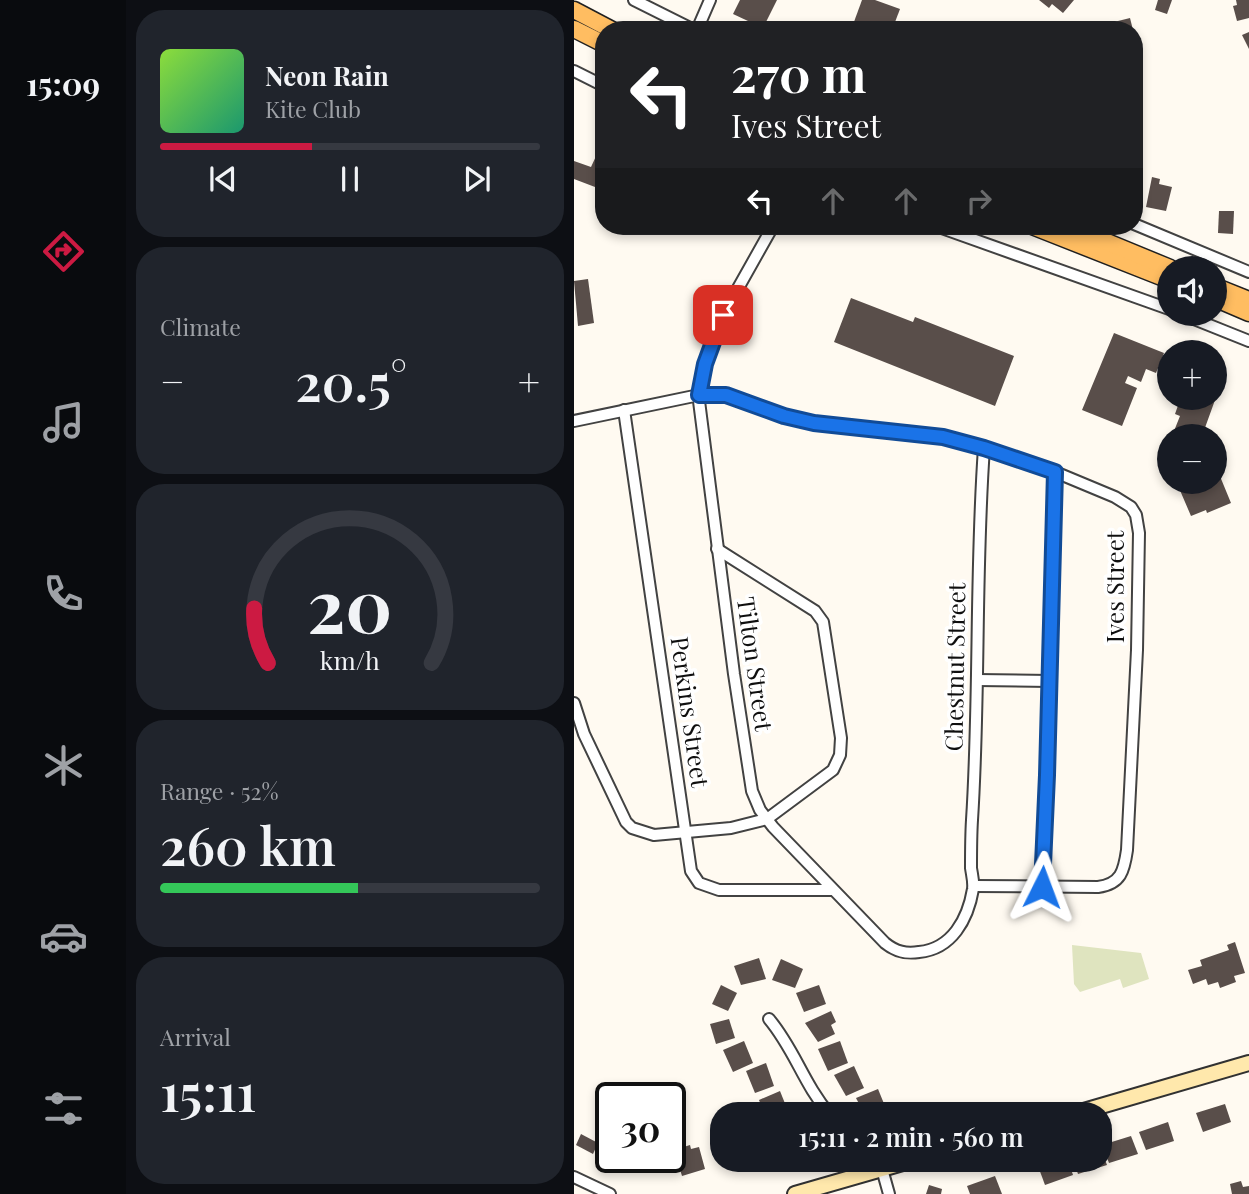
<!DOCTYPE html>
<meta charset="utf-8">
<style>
body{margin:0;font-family:"Playfair Display",serif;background:#20242c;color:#f1f3f6;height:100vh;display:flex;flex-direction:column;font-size:26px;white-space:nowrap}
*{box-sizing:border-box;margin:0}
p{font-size:23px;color:#9ea1a6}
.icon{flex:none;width:38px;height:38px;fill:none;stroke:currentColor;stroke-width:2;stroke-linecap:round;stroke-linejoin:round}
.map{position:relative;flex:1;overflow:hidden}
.drawer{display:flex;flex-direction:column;gap:10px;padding:10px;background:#0d0f14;width:448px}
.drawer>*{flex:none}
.guide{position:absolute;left:21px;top:21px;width:548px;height:214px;border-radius:28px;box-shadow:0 4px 10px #0003;background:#202124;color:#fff;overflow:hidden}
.controls{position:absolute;left:583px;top:256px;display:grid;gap:14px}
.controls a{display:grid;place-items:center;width:70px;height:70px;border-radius:50%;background:#171b24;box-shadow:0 4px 10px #0003;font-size:35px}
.speed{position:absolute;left:21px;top:1082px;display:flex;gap:14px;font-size:35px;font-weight:700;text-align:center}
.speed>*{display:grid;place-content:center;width:91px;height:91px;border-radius:50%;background:#171b24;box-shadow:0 4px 10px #0003;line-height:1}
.speed .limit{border:4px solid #111;border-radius:10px;background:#fff;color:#111}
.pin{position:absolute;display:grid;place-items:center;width:60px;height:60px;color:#fff;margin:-30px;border-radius:14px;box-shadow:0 4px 10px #0006}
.me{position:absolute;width:77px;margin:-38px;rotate:3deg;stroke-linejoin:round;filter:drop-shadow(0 0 5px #0008)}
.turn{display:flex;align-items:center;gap:24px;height:147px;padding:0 21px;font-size:32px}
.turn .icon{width:91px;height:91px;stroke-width:2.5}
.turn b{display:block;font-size:49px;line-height:60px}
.lanes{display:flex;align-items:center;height:66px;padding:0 21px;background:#0003;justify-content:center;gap:35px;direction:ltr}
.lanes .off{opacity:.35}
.big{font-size:52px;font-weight:600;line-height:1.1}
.drawer .widget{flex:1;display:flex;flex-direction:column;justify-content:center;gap:10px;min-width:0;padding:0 24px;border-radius:28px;background:#20242c}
.drawer .dial{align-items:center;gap:0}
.dial svg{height:182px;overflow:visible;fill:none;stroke:#363941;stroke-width:7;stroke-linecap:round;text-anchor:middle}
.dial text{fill:#f1f3f6;stroke:none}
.song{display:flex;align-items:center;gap:21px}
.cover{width:84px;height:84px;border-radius:10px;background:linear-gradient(135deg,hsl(90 70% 55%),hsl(160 70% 35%))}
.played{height:7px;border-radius:4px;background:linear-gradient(90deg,#cc1a42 40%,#363941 40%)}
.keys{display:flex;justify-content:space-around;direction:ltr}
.heat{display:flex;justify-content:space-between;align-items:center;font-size:38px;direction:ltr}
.charge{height:10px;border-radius:5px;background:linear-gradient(90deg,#34c759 52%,#363941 0)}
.trip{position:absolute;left:136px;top:1102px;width:402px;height:70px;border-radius:28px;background:#171b24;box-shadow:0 4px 10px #0003;font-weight:600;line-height:70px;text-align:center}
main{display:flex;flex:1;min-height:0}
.dock{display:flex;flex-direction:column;width:126px;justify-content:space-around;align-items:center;background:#090b0e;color:#9ea1a6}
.dock .icon{width:49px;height:49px}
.dock .selected{color:#cc1a42}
.dock b{font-size:32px;color:#f1f3f6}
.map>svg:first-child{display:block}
.cemetery{fill:#dfe4bf}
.building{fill:#594e4a}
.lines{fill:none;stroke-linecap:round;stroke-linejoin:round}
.street-casing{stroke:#424242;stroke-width:14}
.secondary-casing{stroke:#313131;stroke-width:18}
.primary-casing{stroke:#202020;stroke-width:19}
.street{stroke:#fff;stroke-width:10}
.secondary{stroke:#ffe8ac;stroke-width:14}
.primary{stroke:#ffbd61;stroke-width:16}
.route-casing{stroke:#114b97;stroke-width:18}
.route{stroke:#1a73e8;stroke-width:12}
.labels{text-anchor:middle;stroke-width:7;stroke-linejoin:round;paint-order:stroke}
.street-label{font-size:24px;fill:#0f0f0f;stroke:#fff}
</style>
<main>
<nav class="dock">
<b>15:09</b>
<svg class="icon selected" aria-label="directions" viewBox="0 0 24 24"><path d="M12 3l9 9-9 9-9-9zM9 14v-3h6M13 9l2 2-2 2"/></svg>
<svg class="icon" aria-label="music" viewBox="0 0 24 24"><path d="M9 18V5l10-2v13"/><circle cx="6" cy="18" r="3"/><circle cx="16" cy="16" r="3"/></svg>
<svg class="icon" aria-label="phone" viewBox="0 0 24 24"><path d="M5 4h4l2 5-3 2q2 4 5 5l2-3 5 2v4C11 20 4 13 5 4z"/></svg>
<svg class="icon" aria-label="climate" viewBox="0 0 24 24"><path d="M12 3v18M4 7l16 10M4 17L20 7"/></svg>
<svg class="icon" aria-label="car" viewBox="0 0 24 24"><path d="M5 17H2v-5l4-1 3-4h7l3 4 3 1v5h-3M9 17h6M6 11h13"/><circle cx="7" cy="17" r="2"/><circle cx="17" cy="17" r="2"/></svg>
<svg class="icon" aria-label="filters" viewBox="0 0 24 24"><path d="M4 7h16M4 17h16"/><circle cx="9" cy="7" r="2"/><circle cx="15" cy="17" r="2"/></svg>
</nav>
<section class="drawer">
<div class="widget">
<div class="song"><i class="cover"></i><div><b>Neon Rain</b><p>Kite Club</p></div></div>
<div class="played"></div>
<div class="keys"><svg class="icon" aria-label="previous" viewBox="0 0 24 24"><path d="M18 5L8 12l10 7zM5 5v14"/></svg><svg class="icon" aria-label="pause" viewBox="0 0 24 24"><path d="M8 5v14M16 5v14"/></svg><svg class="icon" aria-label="next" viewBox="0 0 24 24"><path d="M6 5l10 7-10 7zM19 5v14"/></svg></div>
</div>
<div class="widget"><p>Climate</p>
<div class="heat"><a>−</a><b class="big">20.5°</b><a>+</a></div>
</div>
<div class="widget dial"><svg viewBox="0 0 100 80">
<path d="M14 69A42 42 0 1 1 86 69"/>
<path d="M14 69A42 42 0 0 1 8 45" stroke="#cc1a42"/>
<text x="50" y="56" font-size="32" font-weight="700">20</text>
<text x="50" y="72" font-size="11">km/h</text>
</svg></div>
<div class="widget"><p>Range · 52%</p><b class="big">260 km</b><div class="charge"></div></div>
<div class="widget"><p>Arrival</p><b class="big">15:11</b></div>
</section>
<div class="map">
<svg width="675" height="1194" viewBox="0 0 675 1194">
<rect width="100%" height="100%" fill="#fffaf1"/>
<path class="cemetery" d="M498 945 567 953 575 979 549 988 546 979 506 992 500 984Z"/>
<g class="building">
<path d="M166 0H203L189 28 159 14Z"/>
<path d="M288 0H301L326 9 318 30H277Z"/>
<path d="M465 0H500L489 13 478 4 475 8Z"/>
<path d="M584 0H598L593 14 581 10Z"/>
<path d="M662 0H675V18L663 21 659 6 663 5Z"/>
<path d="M556 18 559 30H529L528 25Z"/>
<path d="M675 32V49L668 35Z"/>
<path d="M30 139V170L21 187 0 179V161L17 167Z"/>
<path d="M578 177 586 179 585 184 598 187 592 211 572 207Z"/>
<path d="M645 211H660L659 234 644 233Z"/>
<path d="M153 226H176L173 234Z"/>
<path d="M14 279 20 323 4 326 0 281Z"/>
<path d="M277 298 339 322 341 317 440 356 421 406 260 342Z"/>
<path d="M540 333 590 353 582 373 572 369 567 382 554 376 551 383 563 388 548 426 508 410Z"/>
<path d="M640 375 649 378 628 436H598L606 416 601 414 607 397H640Z"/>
<path d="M640 469H643L657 503 633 513 632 510 617 516 602 481H640Z"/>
<path d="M661 942 671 973 660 976 662 982 646 988 644 982 634 985 632 979 619 984 614 970 628 966 626 960 655 950 653 945Z"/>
<path d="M185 958 192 979 167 985 160 966Z"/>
<path d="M207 959 229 969 221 988 198 980Z"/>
<path d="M147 985 163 993 154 1011 138 1004Z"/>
<path d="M245 985 252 1004 230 1012 222 993Z"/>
<path d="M257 1011 262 1022 257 1025 261 1034 244 1042 231 1023Z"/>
<path d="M155 1019 161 1038 142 1044 136 1024Z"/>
<path d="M170 1041 179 1063 159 1072 149 1050Z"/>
<path d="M266 1041 274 1063 254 1071 244 1049Z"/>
<path d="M192 1063 200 1086 181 1093 172 1071Z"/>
<path d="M280 1066 290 1088 272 1096 260 1075Z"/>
<path d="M304 1089 313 1111 304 1115H291L282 1098Z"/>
<path d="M206 1091 214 1111 203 1115H191L185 1100Z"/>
<path d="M651 1104 657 1122 629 1132 622 1113Z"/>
<path d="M594 1122 600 1141 572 1150 565 1132Z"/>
<path d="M7 1134 24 1143 19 1154 2 1145Z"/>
<path d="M557 1136 564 1154 535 1163 528 1145Z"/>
<path d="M35 1139 37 1140V1157H44L41 1164 27 1158Z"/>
<path d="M116 1145 117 1149 125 1147 131 1169 108 1176 100 1150Z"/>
<path d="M527 1149 533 1165 504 1174 499 1160H527Z"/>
<path d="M483 1160H494L499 1175 471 1185 464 1166Z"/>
<path d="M421 1176 428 1194H396L393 1186Z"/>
<path d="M667 1181 669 1187 675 1186V1194H658L656 1184Z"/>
<path d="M355 1185 368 1189 367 1194H352Z"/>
</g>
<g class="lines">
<g class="street-casing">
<g id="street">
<path d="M60 0 120 30"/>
<path d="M123 30 136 0"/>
<path d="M0 71 30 86"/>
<path d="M560 224 675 272"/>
<path d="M199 226 149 315 131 364 125 401 160 674 178 791 186 810 199 827 311 943C322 952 332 954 345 952 378 949 394 919 399 889 400 882 398 875 397 868 397 852 397 836 398 820 406 696 401 572 410 448"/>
<path d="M362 226 595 309"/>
<path d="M605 313 675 341"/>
<path d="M50 410 117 871 125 883 145 890H259"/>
<path d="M0 421 125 395H152L210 416 240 423 369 437 398 444 481 472 541 497 557 507 562 515 565 533 563 650 553 850C550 871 547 884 524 887L400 886"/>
<path d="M403 680 476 681"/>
<path d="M0 703 10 734 52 822 58 828 80 835 157 828 193 819 259 770 266 755 267 738 249 622 241 611 143 549"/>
<path d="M468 887 473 775 481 472"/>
<path d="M195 1019C221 1050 229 1083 256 1115"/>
<path d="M298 1160 308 1169 315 1194"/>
<path d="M0 1177 36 1194"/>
</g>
</g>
<g class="secondary-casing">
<g id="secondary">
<path d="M496 1115 675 1063"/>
<path d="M221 1194 339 1160"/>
</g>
</g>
<g class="primary-casing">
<g id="primary">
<path d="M0 10 38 30"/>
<path d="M0 29 30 44"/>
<path d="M458 226 595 280"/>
<path d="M494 226 596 268"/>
<path d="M640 286 675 300"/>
<path d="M640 298 675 313"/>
</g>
</g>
<use href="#street" class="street"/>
<use href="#secondary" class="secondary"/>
<use href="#primary" class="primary"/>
</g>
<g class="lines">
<g class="route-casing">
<path id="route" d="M149 315 131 364 125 395H152L210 416 240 423 369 437 410 448 481 472 473 775 468 887"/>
</g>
<use href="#route" class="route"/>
</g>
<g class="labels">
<g class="street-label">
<text transform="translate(542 587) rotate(-90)" y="8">Ives Street</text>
<text transform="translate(180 664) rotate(82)" y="8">Tilton Street</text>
<text transform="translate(382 667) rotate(-89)" y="8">Chestnut Street</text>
<text transform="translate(115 712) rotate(82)" y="8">Perkins Street</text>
</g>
</g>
</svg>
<div class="controls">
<a><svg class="icon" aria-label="sound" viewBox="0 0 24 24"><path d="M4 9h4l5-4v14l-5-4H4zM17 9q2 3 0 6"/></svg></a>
<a>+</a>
<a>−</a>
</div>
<div class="speed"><div class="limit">30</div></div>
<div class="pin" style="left:149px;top:315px;background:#d93025"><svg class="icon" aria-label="arrive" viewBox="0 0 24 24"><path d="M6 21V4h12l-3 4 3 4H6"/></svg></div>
<svg class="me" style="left:468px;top:887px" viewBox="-20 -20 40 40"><path d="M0-17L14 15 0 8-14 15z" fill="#1a73e8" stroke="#fff" stroke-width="4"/></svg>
<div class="trip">15:11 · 2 min · 560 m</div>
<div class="guide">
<div class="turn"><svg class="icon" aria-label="left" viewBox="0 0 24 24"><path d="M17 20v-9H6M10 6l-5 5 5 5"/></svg><div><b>270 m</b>Ives Street</div></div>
<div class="lanes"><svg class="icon" aria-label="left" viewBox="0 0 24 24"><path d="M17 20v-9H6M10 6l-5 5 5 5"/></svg><svg class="icon off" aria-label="ahead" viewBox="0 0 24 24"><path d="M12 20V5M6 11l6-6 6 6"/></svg><svg class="icon off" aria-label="ahead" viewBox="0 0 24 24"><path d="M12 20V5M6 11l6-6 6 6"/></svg><svg class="icon off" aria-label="right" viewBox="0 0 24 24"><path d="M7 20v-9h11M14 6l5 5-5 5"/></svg></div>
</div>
</div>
</main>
